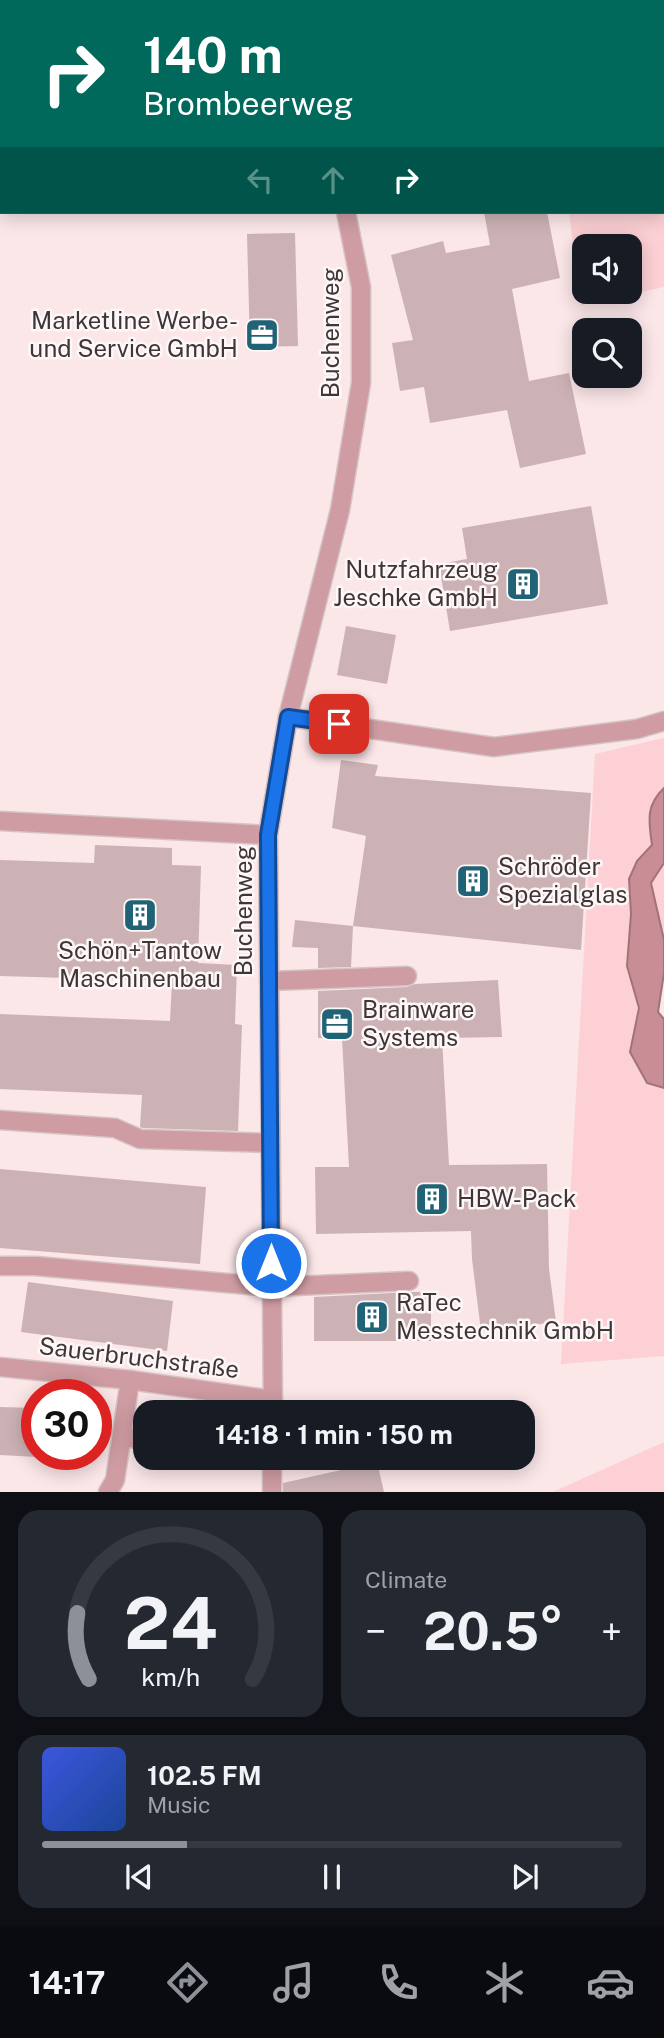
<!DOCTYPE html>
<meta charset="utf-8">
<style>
body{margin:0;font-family:"Public Sans",sans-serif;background:#242831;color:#f1f3f6;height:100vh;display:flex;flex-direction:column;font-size:26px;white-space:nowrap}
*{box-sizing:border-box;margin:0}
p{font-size:23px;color:#9ea1a6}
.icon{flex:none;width:38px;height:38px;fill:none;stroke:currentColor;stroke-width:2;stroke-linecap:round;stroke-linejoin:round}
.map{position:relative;height:1492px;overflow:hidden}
.drawer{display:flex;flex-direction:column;gap:18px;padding:18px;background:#0d0f14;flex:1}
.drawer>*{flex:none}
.top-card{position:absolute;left:0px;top:0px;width:665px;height:214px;box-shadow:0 4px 18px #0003;background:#00695c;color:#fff;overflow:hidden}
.controls{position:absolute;left:572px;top:234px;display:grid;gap:14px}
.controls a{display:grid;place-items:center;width:70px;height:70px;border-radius:14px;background:#171b24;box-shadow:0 4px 18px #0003;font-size:35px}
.speed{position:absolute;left:21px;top:1379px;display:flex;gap:14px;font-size:35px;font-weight:700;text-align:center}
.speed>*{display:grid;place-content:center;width:91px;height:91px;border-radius:50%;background:#171b24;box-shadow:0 4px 18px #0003;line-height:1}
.speed .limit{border:10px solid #d22;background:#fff;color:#111}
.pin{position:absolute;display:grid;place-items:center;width:60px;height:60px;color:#fff;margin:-30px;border-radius:14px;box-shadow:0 4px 10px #0006}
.me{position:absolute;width:77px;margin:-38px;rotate:0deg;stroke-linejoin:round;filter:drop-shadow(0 0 5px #0008)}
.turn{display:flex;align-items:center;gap:24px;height:147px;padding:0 28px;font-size:32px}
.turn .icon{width:91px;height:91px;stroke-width:2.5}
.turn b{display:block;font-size:49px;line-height:60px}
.lanes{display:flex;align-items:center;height:66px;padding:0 28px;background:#0003;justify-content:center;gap:35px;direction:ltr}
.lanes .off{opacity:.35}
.big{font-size:52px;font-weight:700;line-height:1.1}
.drawer .widget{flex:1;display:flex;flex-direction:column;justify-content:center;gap:10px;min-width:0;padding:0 24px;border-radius:21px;background:#242831}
.drawer .dial{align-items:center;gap:0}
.dial svg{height:182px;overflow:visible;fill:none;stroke:#363941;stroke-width:7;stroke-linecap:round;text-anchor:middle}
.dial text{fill:#f1f3f6;stroke:none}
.song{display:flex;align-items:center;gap:21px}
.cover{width:84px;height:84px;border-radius:10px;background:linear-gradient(135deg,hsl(230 70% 55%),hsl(220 70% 35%))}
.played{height:7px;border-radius:4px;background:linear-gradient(90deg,#8c9099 25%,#363941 25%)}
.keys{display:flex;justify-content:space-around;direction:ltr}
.heat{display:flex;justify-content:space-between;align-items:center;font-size:38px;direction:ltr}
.drawer .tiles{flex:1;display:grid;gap:18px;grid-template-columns:1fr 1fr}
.widget:last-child{grid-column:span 2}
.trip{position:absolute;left:133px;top:1400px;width:402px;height:70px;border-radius:21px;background:#171b24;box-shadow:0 4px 18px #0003;font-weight:700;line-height:70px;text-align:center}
.menu{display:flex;height:112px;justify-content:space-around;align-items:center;background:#090b0e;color:#9ea1a6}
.menu .icon{width:49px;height:49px}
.menu .active{color:#8c9099}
.menu b{font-size:32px;color:#f1f3f6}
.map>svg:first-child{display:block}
.green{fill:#fcd0d5;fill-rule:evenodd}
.water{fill:#c98d95;stroke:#a07379;stroke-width:2}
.building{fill:#ccb2b5}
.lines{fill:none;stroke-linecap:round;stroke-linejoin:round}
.minor-casing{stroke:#d6c3c5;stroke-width:21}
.minor{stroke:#ce9ca2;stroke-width:18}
.route-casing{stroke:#114b97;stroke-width:18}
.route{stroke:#1a73e8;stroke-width:12}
.labels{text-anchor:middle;stroke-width:5;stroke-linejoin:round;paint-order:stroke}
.poi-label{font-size:24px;fill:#403637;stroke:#fdf7f8;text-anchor:start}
.street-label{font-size:24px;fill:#403637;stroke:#fdf7f8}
</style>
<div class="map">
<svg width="664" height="1492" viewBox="0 0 664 1492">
<rect width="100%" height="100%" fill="#fbe6e8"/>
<g class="green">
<path d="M542 0H664V287L581 305 569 212H663V2ZM584 247H630V292H584Z"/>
<path d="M664 738V788C645 806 648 822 652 845L637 861 629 879 631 914 627 966 639 1008 630 1052 647 1083 664 1088V1356L561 1364 595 754Z"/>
<path d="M664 863V940L651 882Z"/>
<path d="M664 1442V1492H553Z"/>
</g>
<path class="water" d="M664 788V863L651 883 664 940V973L658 1012 664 1019V1088L647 1083 630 1052 639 1008 627 966 631 914 629 879 637 861 652 845C649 822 645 806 664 788Z"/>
<g class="building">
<path d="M484 212H547L560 278 512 289 529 381 569 373 586 454 520 468 507 410 430 423 424 387 400 391 392 343 413 340 391 255 443 241 446 253 490 245Z"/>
<path d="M295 233 298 346 250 347 247 234Z"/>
<path d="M591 506 608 604 450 631 439 564 467 559 462 528Z"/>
<path d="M346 626 396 635 387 684 337 675Z"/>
<path d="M341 760 378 765 375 776 591 793 581 950 353 926 366 836 332 828Z"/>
<path d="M95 845 172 848V865L201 866 198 963 237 965 235 1024 242 1025 238 1131 143 1128 140 1127 142 1095 0 1089V1014L170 1021 172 981 0 976V860L94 863Z"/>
<path d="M295 920 353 926 351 967 318 968V948L292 947Z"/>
<path d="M498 980 502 1037 442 1038 449 1165 547 1164 549 1269 556 1322 481 1331 472 1259 471 1231 316 1234 315 1167H349L342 1038H318V991L407 987 415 984Z"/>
<path d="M0 1169 206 1187 200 1264 0 1248Z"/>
<path d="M28 1282 173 1301 167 1351 21 1332Z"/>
<path d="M411 1292H431V1341H314V1297Z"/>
<path d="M0 1407 37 1408V1457L0 1455Z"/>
<path d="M377 1462 384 1492H283V1483Z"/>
</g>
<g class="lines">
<g class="minor-casing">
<g id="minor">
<path d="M301 0V2"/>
<path d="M288 717 494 747 637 729 664 721"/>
<path d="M0 821 268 835"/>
<path d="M269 981 407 976"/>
<path d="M0 1120 115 1128 140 1139 270 1143"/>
<path d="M0 1266H36L271 1287 409 1281"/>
<path d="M0 1367 130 1380 273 1400"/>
<path d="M273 1412 268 835 288 717 340 510 361 383V287L346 212"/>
<path d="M123 1437 145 1440"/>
<path d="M108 1492 115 1480 130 1380"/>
<path d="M272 1492V1458"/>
</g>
</g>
<use href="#minor" class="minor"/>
</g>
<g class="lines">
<g class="route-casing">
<path id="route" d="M271 1263 268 835 288 717 339 724"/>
</g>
<use href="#route" class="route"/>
</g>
<defs>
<g id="office-square" transform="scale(1.75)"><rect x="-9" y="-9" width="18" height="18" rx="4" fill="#206376" stroke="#fdf7f8"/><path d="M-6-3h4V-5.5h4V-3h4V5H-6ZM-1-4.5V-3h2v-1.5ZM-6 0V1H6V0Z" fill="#fff"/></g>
<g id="building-square" transform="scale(1.75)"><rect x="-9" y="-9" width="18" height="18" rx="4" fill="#206376" stroke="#fdf7f8"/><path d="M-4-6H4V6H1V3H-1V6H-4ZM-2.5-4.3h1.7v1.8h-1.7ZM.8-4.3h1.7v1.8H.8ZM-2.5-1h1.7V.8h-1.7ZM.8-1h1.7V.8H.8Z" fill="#fff"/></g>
</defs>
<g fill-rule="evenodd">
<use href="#office-square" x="262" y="335"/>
<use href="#building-square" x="523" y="584"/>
<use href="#building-square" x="473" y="881"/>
<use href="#building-square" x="140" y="915"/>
<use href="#office-square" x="337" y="1024"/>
<use href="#building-square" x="432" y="1199"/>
<use href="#building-square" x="372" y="1317"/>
</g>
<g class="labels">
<g class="poi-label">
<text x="238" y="329" text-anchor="end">Marketline Werbe-<tspan x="238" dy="28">und Service GmbH</tspan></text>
<text x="498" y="578" text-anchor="end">Nutzfahrzeug<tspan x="498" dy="28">Jeschke GmbH</tspan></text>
<text x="498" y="875">Schröder<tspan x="498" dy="28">Spezialglas</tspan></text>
<text x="140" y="959" text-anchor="middle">Schön+Tantow<tspan x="140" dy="28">Maschinenbau</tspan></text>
<text x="362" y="1018">Brainware<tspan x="362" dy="28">Systems</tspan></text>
<text x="457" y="1207">HBW-Pack</text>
<text x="396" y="1311">RaTec<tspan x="396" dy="28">Messtechnik GmbH</tspan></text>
</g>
<g class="street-label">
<text transform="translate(331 333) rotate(-90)" y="8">Buchenweg</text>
<text transform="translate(244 911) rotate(-90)" y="8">Buchenweg</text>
<text transform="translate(139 1358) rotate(7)" y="8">Sauerbruchstraße</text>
</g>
</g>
</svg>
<div class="controls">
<a><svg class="icon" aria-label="sound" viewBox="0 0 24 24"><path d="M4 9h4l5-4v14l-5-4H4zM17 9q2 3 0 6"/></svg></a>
<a><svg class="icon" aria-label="search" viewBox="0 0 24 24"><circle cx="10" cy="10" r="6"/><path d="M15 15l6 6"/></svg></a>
</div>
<div class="speed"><div class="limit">30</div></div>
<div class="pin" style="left:339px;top:724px;background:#d93025"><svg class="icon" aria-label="arrive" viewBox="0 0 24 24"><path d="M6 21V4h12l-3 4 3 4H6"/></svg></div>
<svg class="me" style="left:271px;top:1263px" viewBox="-20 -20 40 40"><circle r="17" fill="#1a73e8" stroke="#fff" stroke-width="3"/><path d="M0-11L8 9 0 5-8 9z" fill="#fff"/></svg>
<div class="trip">14:18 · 1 min · 150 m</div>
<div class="top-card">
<div class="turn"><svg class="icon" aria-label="right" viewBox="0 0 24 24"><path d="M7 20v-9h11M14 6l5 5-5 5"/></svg><div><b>140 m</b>Brombeerweg</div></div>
<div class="lanes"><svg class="icon off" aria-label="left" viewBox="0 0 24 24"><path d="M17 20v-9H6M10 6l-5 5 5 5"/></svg><svg class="icon off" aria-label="ahead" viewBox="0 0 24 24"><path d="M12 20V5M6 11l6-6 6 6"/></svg><svg class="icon" aria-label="right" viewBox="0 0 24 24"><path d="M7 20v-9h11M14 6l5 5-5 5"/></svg></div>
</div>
</div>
<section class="drawer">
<div class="tiles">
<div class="widget dial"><svg viewBox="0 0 100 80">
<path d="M14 69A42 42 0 1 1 86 69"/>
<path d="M14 69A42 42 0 0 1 9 40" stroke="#8c9099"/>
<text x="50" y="56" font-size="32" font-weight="700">24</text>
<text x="50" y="72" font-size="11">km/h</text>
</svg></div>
<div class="widget"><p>Climate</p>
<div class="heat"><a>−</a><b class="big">20.5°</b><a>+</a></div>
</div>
<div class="widget">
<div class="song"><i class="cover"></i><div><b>102.5 FM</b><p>Music</p></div></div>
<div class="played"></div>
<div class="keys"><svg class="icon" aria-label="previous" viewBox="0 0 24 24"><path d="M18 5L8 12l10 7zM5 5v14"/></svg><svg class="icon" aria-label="pause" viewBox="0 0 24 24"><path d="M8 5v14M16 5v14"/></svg><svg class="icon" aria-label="next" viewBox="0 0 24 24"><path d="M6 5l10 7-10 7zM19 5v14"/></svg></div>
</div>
</div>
</section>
<nav class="menu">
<b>14:17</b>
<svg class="icon active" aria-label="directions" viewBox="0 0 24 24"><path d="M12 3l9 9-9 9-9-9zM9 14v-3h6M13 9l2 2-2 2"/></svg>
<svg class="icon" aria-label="music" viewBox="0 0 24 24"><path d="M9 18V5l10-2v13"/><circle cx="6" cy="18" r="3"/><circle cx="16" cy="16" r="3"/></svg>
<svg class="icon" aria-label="phone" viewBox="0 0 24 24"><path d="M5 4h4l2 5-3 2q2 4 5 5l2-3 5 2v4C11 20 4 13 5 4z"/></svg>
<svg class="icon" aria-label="climate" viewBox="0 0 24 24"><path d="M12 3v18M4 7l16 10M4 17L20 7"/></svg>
<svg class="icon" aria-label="car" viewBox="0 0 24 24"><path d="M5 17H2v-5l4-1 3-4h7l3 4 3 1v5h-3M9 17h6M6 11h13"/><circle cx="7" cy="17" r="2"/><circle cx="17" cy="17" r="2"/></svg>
</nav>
